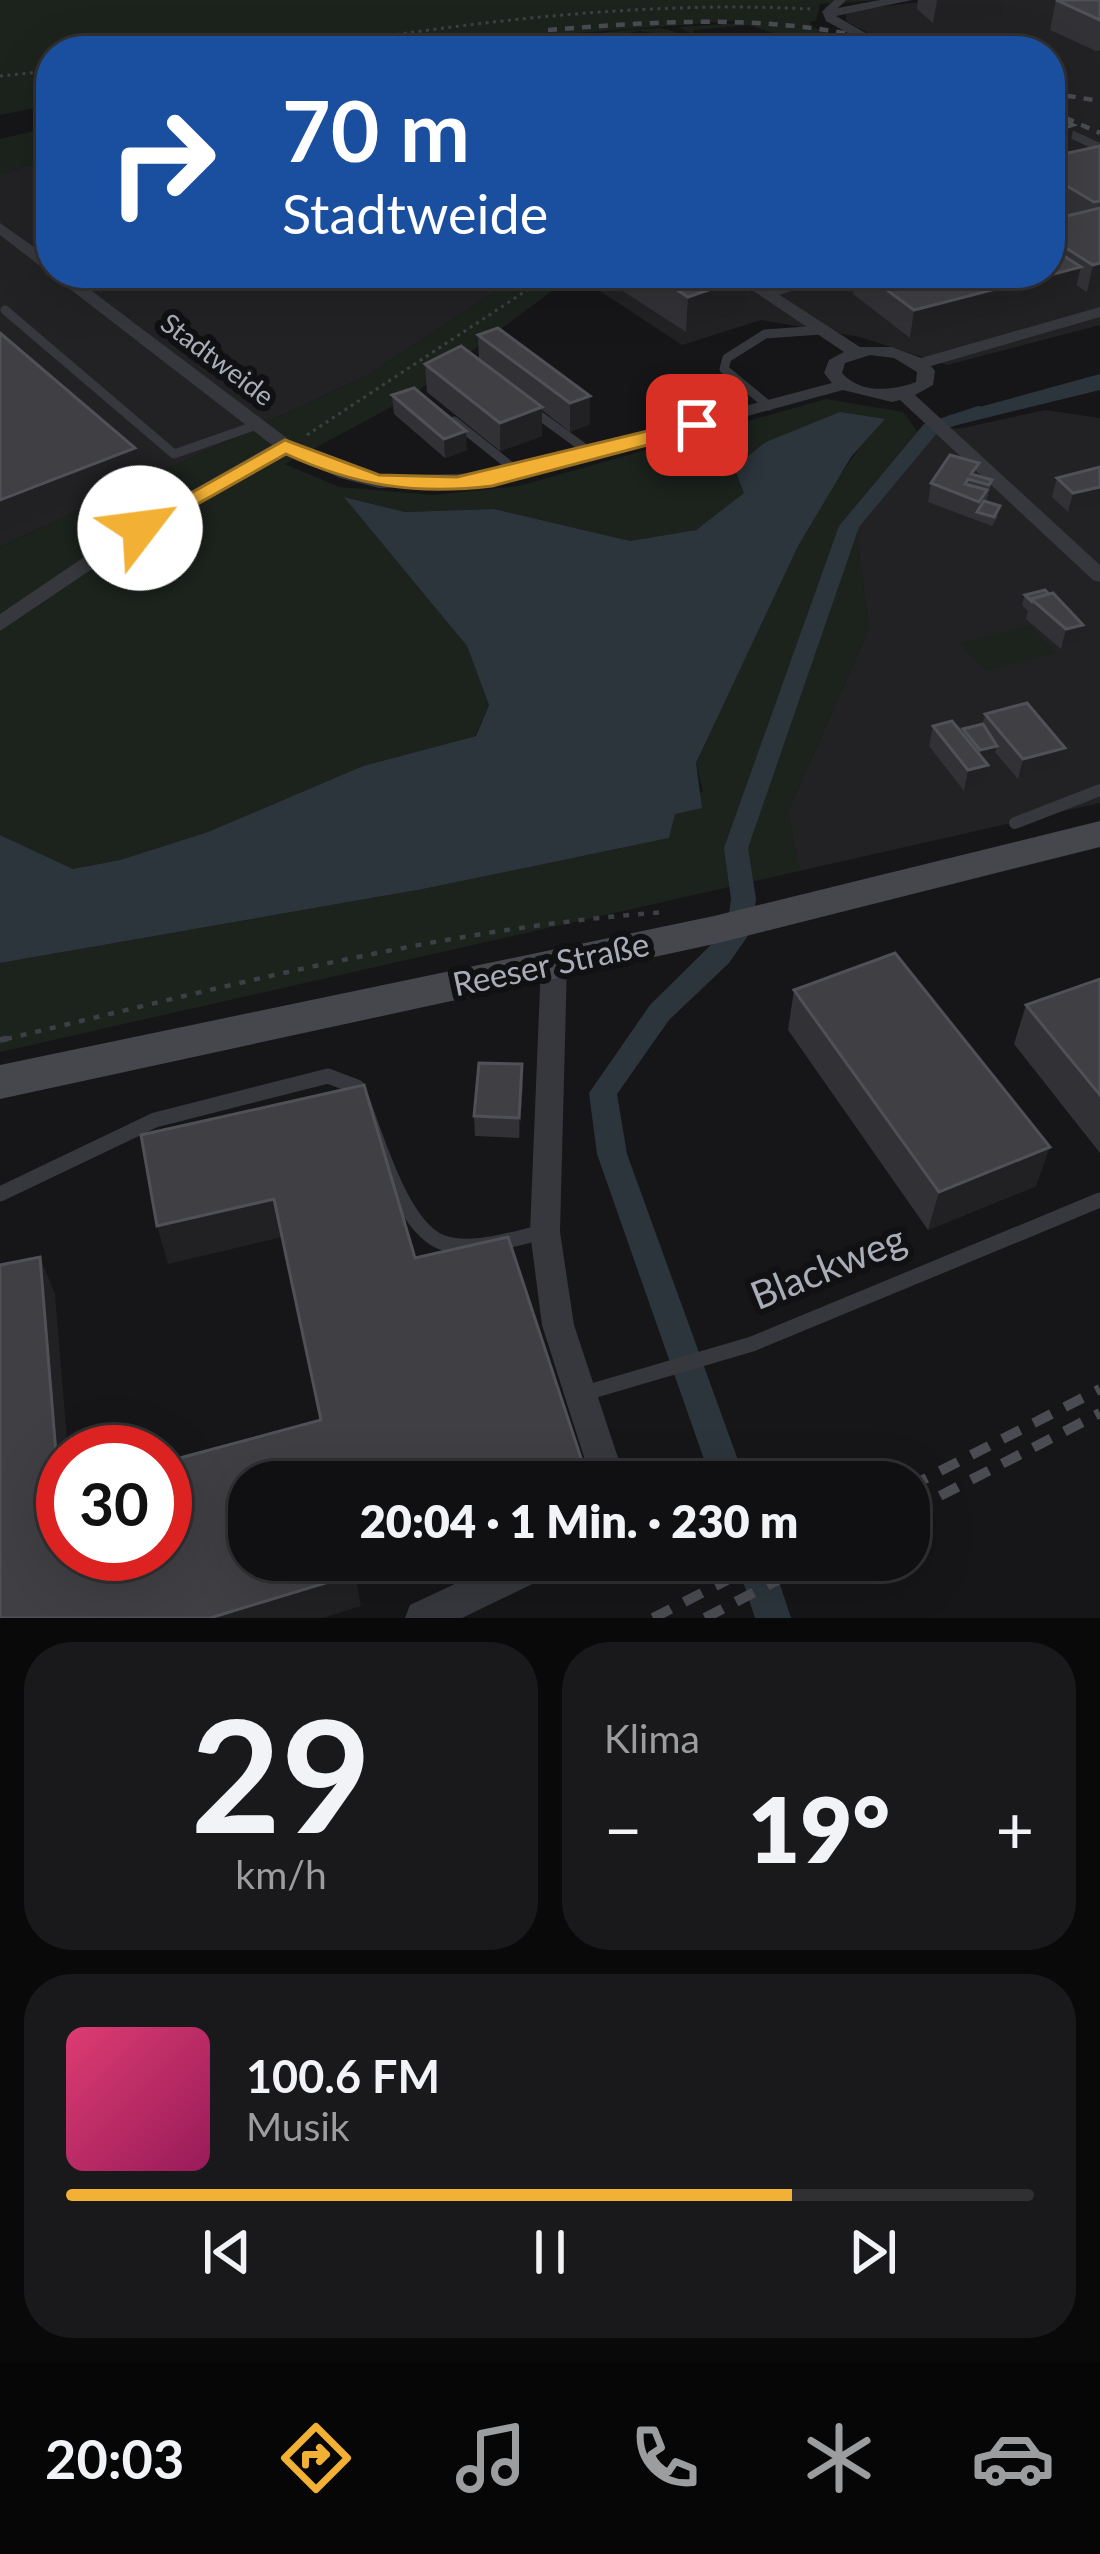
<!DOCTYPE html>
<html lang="de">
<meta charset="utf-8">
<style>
body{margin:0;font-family:Lato,sans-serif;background:#19191b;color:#f1f3f6;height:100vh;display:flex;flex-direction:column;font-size:45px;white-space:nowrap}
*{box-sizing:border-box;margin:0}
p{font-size:39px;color:#9c9d9f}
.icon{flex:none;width:66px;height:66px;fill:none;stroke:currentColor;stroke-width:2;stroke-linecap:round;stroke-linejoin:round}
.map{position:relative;height:1618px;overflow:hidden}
.side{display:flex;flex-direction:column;gap:24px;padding:24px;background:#09090a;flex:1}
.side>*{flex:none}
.hud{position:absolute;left:36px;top:36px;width:1029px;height:252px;border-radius:48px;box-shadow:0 12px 48px #0002,0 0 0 3px #303032;background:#1a4fa0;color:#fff;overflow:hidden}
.speed{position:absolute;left:36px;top:1425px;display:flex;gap:24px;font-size:60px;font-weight:700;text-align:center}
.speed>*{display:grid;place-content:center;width:156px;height:156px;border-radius:50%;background:#101012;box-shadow:0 12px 48px #0002,0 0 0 3px #303032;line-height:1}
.speed .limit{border:18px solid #d22;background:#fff;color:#111}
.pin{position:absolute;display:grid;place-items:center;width:102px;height:102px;color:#fff;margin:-51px;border-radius:24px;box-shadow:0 6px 18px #0006}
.me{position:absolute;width:132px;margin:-66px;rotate:60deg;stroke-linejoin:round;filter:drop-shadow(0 0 9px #0008)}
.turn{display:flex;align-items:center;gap:42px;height:252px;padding:0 48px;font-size:54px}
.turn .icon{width:156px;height:156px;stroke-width:2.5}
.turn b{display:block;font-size:84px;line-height:102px}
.big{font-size:90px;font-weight:800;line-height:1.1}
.side .tile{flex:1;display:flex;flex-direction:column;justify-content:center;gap:18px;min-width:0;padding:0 42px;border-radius:48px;background:#19191b}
.side .dial{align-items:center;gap:0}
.dial b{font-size:156px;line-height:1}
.song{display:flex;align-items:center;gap:36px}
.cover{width:144px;height:144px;border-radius:18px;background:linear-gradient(135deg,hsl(340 70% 55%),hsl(330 70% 35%))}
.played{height:12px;border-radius:6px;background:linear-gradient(90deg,#f2b134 75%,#303032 75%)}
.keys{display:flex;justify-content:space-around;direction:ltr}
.heat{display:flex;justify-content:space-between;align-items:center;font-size:66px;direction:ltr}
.side .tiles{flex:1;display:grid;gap:24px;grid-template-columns:1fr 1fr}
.tile:last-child{grid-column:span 2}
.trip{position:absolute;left:228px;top:1461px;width:702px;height:120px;border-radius:48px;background:#101012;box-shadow:0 12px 48px #0002,0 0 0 3px #303032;font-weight:800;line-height:120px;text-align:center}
.tab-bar{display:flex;height:192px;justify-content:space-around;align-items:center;background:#060607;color:#9c9d9f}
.tab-bar .icon{width:84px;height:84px}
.tab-bar .selected{color:#f2b134}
.tab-bar b{font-size:54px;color:#f1f3f6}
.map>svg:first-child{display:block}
.built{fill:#222225}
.green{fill:#1c231d}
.water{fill:#2c353c}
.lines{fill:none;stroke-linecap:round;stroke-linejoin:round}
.canal{fill:#2c353c;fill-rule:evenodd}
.path-far2{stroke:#3d3f44;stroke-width:3;stroke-dasharray:3 4.5;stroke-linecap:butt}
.path-far1{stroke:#3d3f44;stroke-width:4.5;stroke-dasharray:6 9;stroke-linecap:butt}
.path{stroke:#3d3f44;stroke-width:6;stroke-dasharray:8 12;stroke-linecap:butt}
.lane-far3{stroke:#37383d;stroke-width:8}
.lane-far2{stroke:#37383d;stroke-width:9}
.lane-far1{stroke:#37383d;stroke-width:12}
.lane{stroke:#37383d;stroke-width:15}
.street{fill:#37383d;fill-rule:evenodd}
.secondary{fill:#45474d;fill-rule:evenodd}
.rail-far1{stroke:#4a4c52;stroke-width:4.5;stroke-dasharray:9 8;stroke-linecap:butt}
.rail{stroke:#4a4c52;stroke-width:10;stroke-dasharray:20 15;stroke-linecap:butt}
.wall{fill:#323236}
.shaded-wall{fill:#212124}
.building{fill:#3f3f44;stroke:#4f5156;stroke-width:3}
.route{fill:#f2b134;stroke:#9d7322;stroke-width:3}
.labels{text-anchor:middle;stroke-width:12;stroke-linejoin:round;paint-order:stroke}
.far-street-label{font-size:27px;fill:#a8adb8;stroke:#111113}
.street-label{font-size:33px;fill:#a8adb8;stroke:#111113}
.near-street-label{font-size:39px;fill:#a8adb8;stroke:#111113}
</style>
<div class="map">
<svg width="1100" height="1618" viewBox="0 0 1100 1618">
<rect width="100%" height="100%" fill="#161618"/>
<g class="built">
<path d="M936 0H1100V325L947 365 860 337 761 320 682 345 574 274 1050 273V51H901L846 21V14L856 10Z"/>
<path d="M51 159V273H524L366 376 0 547V174Z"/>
<path d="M1045 410 1100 418V803L799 871 788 811 869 628 853 508 917 431 963 428Z"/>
</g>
<g class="green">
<path d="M0 0H880L820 4 816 21 810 22V26L868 51 743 22 832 41C804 39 788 51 762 51L776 43 773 33 749 25 694 30 691 37 703 51H684L676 37 640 31 605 37 601 44 606 51 553 39 509 51C519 41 646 26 665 29 676 31 678 36 690 33L679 27 742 23 733 21 539 36 510 42 502 51H51V105L0 115Z"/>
<path d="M51 127V159L0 174V139Z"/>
<path d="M524 273H576L410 397 285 464 339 487 433 495 519 486 826 399 903 412 917 431 853 508 869 628 788 811 799 871 0 1052V963L423 889 669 838 674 814 703 791 696 764C751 647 797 516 884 419L744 493 696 530 630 541 494 509 404 512 346 497 467 646 489 705 475 736 363 766 208 832 120 860 73 869 0 835V547L366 376Z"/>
<path d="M1029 625 1056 653 985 671 960 643Z"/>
</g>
<g class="water">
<path d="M1100 374V390L957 425 947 416Z"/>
<path d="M840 412 885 419 851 457 798 546 696 763 702 808 675 814 669 838 423 889 0 963V835L73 869 120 860 208 832 363 766 476 736 489 705 467 646 344 497 405 512 494 509 630 541 696 530 744 493 734 467 766 442Z"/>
</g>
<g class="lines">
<g class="canal">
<path d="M978 406 984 407V415L938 432 859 527 748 848 756 899 752 930 729 963 669 1020 617 1094 627 1154 746 1482H712L597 1154 589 1093 650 1005 727 929 731 899 724 848 839 526 924 424Z"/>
<path d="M736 1560H772L791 1618H755Z"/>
</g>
<g class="path-far2">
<path d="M192 51 262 34"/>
<path d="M285 51C460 24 632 0 810 9"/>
<path d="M784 51 799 42 829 41"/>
<path d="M0 76 51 71"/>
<path d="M307 435 553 273"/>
</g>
<path class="path-far1" d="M6 1039C225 987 441 928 666 912"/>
<path class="path" d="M0 1040 19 1036"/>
<path class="lane-far3" d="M828 11 841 0"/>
<g class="lane-far2">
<path d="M75 286 113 273"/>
<path d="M766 294 837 273"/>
<path d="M5 310 174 454 257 425"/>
<path d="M769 406 724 369 727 358 765 334 821 330"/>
<path d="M529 408 591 453"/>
<path d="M454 421 518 472"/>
</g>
<path class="lane-far1" d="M1015 823 1100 790"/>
<g class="lane">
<path d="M0 1194 155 1120 328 1076 357 1087C374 1127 399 1225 441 1242 472 1254 514 1238 544 1232"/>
<path d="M582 1394 752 1344 1100 1200"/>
</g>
<g class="street">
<path d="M880 0H912L836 16 897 51H881L826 21 822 11Z"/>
<path d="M1050 120 1100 143V152L1050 129Z"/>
<path d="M0 223 51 259V273H68L292 442 354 470 379 476 491 473 832 383 824 373 829 360 844 352 727 273H746L860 347H892L921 358 1100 307V317L931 366 935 371 933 385 915 395 1100 565V582L1093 580 900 400 892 402 843 390 492 485 379 488 340 478 286 453 147 532 0 631V614L133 524 272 445 0 235ZM870 355 894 358 917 372 916 382C892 391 860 394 842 373L845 363Z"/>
<path d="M554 953 563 956 567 963 560 1232 574 1325 626 1482H592L542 1325 530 1232 541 963 545 956Z"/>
<path d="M506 1560H563L557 1572 462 1618H405L410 1605Z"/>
</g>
<path class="secondary" d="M1100 821V847L714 944 0 1099V1065L714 916Z"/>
<g class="rail-far1">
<path d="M548 30C674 20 794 12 916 51"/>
<path d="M1050 93 1100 101"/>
<path d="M1050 111 1100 133"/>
</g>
<g class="rail">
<path d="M909 1487 1100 1389"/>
<path d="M909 1512 1100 1413"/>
<path d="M653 1618 766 1560"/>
<path d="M705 1618 816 1560"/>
</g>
</g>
<g class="wall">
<path d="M918 0H1006L1003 17 933 23 917 9Z"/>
<path d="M1056 0H1100V50L1096 51 1050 30Z"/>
<path d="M686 38 719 51H685Z"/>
<path d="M1100 146V288L1087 292 1076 285 1074 294 910 338 853 294 856 273H1050V220L1058 218 1050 213V157Z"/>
<path d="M595 273H744L749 276 746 311 686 332Z"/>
<path d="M498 328 590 424 570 432 542 410V436L500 451 427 392 425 364 479 360 478 335Z"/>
<path d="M392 395 467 450 445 458 394 414Z"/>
<path d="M671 437 692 449V458L684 460 670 447Z"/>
<path d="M1100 467V505L1068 512 1052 497 1057 478Z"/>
<path d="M976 475 992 480 986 502 998 516 992 526 928 502 931 483Z"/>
<path d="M1045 590 1078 645 1061 649 1026 619 1028 611 1022 605 1025 595Z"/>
<path d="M985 714 1059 768 1018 779 995 752 994 756 983 759V786L964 791 929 746 933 726 962 733 963 729 983 724Z"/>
<path d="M1100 979V1153L1014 1044 1026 1005Z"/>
<path d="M794 990 1036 1186 928 1230 788 1030Z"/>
<path d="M523 1084 519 1138 475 1136 474 1116Z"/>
</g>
<g class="shaded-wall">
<path d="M937 0H1006L1003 17 933 23Z"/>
<path d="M719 45V51H693V47Z"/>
<path d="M1074 125 1069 150 1050 156V133Z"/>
<path d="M1100 263V288L1087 292 1093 265Z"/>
<path d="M1081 267 1074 294 910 338 914 310Z"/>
<path d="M749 276 746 311 686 332 688 297Z"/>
<path d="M590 396V424L570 432V403Z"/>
<path d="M542 407V436L500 451V423Z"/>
<path d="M466 431 467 450 445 458 444 439Z"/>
<path d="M135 448 141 476 0 532V500Z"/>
<path d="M692 449V458L684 460 685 451Z"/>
<path d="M1100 487V505L1068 512 1073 493Z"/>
<path d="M1083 625 1078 645 1061 649 1066 629Z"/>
<path d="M997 746 994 756 977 760 980 750Z"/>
<path d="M1065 748 1059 768 1018 779 1023 759Z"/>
<path d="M988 765 983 786 964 791 968 770Z"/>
<path d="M522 1064 523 1084 519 1138V1118Z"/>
<path d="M1050 1147 1036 1186 928 1230 939 1192Z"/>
<path d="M274 1199 282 1237 168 1264 157 1226Z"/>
<path d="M40 1257 55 1294 68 1452H63V1498L59 1490Z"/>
<path d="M583 1464 582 1482H520Z"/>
<path d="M352 1560H372L353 1565Z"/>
<path d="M355 1574 361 1606 323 1618H210Z"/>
</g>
<g class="building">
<path d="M1056 0H1100V20Z"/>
<path d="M712 35 719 45 693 47 686 38Z"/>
<path d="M892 43 911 51H861Z"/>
<path d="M1050 114 1074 125 1050 133Z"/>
<path d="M1100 146V201L1094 202 1050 176V157Z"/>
<path d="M1100 208V263L1093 265 1050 238V220Z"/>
<path d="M1050 247 1081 267 914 310 864 273H1050Z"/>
<path d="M651 273H744L749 276 688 297Z"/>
<path d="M498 328 590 396 570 403 478 335Z"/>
<path d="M0 333 135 448 0 500Z"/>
<path d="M461 346 542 407 500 423 425 364Z"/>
<path d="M414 388 466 431 444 439 392 395Z"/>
<path d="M678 435 692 449 685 451 671 437Z"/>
<path d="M950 455 979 463 971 474 992 480 989 485 968 479 965 484 987 490 979 502 931 483Z"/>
<path d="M1100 467V487L1073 493 1057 478Z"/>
<path d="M984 501 1000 506 994 517 977 512Z"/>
<path d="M1045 590 1049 594 1031 599V601L1025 595Z"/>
<path d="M1053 593 1083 625 1066 629 1031 599Z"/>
<path d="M1027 703 1065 748 1023 759 985 714Z"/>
<path d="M952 721 988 765 968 770 933 726Z"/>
<path d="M983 724 997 746 980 750 963 729Z"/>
<path d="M895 953 1050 1147 939 1192 794 990Z"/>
<path d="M1100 979V1095L1026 1005Z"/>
<path d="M479 1063 522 1064 519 1118 474 1116Z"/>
<path d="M364 1085 415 1258 508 1237 583 1464 520 1482H249V1560H352L355 1574 210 1618H0V1265L40 1257 59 1490 63 1489V1554H165V1462L321 1420 274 1199 157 1226 141 1135Z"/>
</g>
<path class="route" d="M697 419 704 421V430L492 486C417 495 355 486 286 454L148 532 129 528 285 440 379 475 457 477Z"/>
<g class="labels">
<g class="far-street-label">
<text transform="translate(217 360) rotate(37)" y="9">Stadtweide</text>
</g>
<g class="street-label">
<text transform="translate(551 964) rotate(-12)" y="12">Reeser Straße</text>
</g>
<g class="near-street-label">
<text transform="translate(828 1267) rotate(-22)" y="14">Blackweg</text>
</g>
</g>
</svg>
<div class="speed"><div class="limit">30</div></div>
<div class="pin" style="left:697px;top:425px;background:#d93025"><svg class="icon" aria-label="arrive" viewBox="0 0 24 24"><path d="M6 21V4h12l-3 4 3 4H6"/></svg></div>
<svg class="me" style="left:140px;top:528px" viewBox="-20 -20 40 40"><circle r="19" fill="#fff"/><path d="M0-13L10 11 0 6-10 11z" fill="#f2b134"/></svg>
<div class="trip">20:04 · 1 Min. · 230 m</div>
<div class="hud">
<div class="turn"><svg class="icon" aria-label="right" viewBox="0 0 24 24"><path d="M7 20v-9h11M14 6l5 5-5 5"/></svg><div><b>70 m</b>Stadtweide</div></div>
</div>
</div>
<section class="side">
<div class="tiles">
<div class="tile dial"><b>29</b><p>km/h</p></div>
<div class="tile"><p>Klima</p>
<div class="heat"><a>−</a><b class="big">19°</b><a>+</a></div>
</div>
<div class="tile">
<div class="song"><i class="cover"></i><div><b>100.6 FM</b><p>Musik</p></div></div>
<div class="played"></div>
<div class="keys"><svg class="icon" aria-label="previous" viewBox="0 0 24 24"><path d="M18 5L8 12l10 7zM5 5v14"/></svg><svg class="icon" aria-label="pause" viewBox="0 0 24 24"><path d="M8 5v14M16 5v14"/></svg><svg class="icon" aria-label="next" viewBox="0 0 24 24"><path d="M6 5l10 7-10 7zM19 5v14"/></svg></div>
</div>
</div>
</section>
<nav class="tab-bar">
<b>20:03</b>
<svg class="icon selected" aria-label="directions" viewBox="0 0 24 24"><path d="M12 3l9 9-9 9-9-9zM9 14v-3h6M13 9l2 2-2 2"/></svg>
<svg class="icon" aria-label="music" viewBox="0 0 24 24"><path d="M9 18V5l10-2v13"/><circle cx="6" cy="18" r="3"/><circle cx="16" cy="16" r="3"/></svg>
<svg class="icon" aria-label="phone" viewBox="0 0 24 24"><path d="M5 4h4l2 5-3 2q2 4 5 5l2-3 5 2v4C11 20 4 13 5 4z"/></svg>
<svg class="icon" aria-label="climate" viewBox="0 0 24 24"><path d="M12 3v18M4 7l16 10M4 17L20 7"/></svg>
<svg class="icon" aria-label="car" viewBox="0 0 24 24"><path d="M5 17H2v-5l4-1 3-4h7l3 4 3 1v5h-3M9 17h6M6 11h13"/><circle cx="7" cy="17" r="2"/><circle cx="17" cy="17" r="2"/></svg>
</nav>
